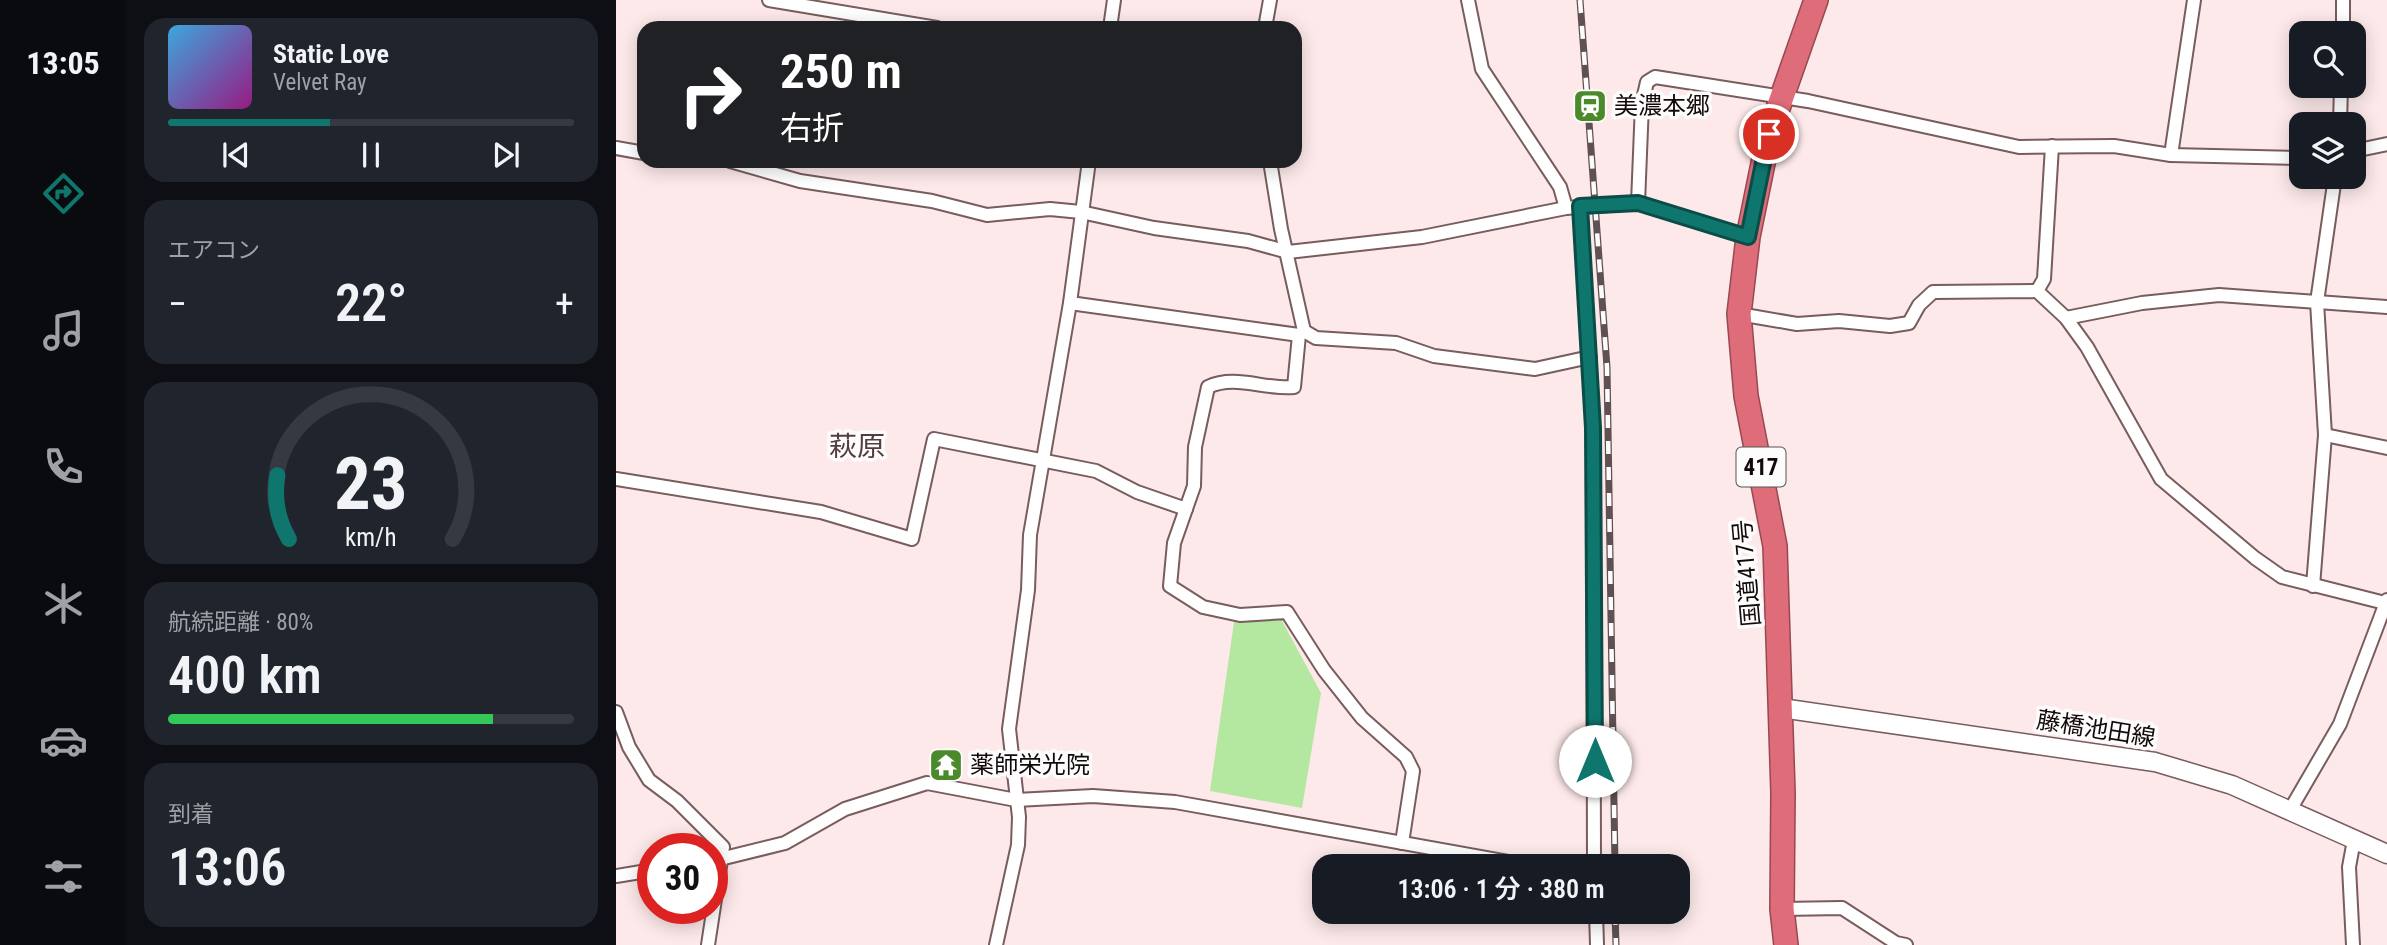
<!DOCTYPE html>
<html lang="ja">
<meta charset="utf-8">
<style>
body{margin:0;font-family:"Roboto Condensed","Noto Sans JP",sans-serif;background:#20242c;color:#f1f3f6;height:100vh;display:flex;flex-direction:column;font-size:26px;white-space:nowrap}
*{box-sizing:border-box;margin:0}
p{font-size:23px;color:#9ea1a6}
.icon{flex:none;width:38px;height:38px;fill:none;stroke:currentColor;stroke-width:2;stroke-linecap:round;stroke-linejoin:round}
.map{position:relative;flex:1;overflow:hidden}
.sheet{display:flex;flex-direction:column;gap:18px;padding:18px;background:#0d0f14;width:490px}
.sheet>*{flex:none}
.banner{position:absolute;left:21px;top:21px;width:665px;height:147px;border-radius:21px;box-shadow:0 4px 18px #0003;background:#202124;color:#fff;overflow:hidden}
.buttons{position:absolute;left:1673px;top:21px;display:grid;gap:14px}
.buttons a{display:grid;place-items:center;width:77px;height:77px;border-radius:14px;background:#171b24;box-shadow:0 4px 18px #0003;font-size:35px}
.speed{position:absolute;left:21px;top:833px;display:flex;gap:14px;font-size:35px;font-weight:700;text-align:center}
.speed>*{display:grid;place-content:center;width:91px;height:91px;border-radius:50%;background:#171b24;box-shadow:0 4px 18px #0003;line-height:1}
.speed .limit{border:10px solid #d22;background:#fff;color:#111}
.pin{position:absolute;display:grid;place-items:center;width:60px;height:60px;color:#fff;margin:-30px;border:4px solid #fff;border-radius:50%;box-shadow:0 2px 7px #0007}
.me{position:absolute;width:77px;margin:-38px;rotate:0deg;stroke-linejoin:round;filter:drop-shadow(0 0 5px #0008)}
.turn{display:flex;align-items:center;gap:24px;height:147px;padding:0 28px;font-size:32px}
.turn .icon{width:91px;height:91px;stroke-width:2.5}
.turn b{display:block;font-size:49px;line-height:60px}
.big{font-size:52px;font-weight:600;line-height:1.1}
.sheet .tile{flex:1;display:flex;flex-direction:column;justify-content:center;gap:10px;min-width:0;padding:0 24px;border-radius:21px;background:#20242c}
.sheet .dial{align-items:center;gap:0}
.dial svg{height:182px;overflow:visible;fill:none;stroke:#363941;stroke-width:7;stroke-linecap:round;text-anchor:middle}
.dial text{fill:#f1f3f6;stroke:none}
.song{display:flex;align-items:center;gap:21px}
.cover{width:84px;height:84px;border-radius:10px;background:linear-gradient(135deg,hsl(200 70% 55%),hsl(310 70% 35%))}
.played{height:7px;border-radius:4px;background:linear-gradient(90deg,#0f766e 40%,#363941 40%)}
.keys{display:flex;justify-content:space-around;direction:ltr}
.heat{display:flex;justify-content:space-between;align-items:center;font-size:38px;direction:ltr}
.charge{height:10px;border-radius:5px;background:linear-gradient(90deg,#34c759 80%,#363941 0)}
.trip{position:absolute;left:696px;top:854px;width:378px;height:70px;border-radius:21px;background:#171b24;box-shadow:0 4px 18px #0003;font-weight:600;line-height:70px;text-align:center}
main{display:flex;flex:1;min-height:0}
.tabs{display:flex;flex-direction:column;width:126px;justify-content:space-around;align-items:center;background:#090b0e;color:#9ea1a6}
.tabs .icon{width:49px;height:49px}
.tabs .current{color:#0f766e}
.tabs b{font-size:32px;color:#f1f3f6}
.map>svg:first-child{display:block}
.green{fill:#b4e7a0}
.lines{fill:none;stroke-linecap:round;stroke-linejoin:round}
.street-casing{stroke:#785c5e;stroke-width:16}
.secondary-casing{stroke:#785c5e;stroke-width:21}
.highway-casing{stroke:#974952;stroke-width:26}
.street{stroke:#fff;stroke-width:12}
.secondary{stroke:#fff;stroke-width:18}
.highway{stroke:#de6c79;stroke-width:23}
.rail-casing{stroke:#5f5152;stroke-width:7}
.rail{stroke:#fcfcfc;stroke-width:4.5;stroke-dasharray:13;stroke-linecap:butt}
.route-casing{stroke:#0a4d48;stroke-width:18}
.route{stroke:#0f766e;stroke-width:12}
.labels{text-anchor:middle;stroke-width:7;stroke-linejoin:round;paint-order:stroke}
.shield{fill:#fcfcfc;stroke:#595252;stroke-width:2}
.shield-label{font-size:23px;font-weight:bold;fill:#130909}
.poi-label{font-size:24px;fill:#130909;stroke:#fcfcfc;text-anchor:start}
.street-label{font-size:24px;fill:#130909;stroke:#fcfcfc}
.quarter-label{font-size:28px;fill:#563c3e;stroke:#fcfcfc}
</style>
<main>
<nav class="tabs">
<b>13:05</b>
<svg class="icon current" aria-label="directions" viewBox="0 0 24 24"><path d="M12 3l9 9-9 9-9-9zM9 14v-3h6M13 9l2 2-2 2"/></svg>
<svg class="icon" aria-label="music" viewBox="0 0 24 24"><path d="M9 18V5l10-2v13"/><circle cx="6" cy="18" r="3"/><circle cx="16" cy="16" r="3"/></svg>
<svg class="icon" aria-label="phone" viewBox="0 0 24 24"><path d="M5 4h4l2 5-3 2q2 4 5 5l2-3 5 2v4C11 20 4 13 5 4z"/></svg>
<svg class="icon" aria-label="climate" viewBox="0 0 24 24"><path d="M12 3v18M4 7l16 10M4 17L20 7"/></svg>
<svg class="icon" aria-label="car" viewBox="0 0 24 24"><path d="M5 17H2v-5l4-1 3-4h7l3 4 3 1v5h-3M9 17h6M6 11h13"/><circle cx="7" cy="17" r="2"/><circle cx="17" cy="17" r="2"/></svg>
<svg class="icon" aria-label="filters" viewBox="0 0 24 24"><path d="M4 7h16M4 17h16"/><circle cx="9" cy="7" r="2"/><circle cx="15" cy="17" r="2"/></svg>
</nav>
<section class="sheet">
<div class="tile">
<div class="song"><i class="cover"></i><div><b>Static Love</b><p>Velvet Ray</p></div></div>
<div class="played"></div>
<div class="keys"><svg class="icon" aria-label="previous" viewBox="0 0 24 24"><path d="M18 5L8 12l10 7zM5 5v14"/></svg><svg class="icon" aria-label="pause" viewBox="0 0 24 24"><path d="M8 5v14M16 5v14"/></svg><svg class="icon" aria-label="next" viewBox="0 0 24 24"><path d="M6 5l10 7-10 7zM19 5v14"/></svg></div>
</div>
<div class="tile"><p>エアコン</p>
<div class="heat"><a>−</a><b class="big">22°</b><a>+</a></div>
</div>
<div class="tile dial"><svg viewBox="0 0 100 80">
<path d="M14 69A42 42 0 1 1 86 69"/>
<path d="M14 69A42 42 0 0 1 9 41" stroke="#0f766e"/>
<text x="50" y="56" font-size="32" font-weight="700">23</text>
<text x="50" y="72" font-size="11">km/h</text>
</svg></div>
<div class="tile"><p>航続距離 · 80%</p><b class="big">400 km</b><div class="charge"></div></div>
<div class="tile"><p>到着</p><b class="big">13:06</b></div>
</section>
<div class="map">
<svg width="1771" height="945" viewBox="0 0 1771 945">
<rect width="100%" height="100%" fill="#fde9ea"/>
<path class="green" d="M665 619 705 693 686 808 594 791 618 622Z"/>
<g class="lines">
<g class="street-casing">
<g id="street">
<path d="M153 0 321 28"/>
<path d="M852 0 866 69 944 187 950 208"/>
<path d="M494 28 498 0"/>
<path d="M649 28 654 0"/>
<path d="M1727 33V0"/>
<path d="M1724 124 1725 86"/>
<path d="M0 148 28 153"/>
<path d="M1738 151 1771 144"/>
<path d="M1555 155 1578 0"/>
<path d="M114 161 184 181 316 201 371 215 434 209 465 212 538 228 632 241 672 252 806 237 950 208 1022 203 1132 237"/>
<path d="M654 161 665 229 688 331 683 335 678 387C649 390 619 374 592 387L579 447 578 486 558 543 554 586 587 607 624 615 671 612 708 670 746 718 790 757 797 771 786 843"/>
<path d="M1022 203 1026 104 1031 82 1039 77 1192 101 1403 147 1498 146 1555 155 1685 158"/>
<path d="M964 206 977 428 978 866"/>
<path d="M1421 291 1428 279 1436 146"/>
<path d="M454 303 683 335"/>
<path d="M1123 314 1181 324 1223 321 1274 326 1293 323 1303 305 1317 292 1421 291 1450 318 1471 347 1545 479 1639 558 1666 577 1769 603"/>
<path d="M1450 318 1526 303 1603 295 1771 307"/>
<path d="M688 331 700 338 780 343 818 356 919 369 974 357"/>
<path d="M1709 435 1771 448"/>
<path d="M0 479 205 512 296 539 318 439 480 471 521 492 570 509"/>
<path d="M1697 586 1709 435 1701 302 1719 177"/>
<path d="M0 712 13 747 33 780 61 801 107 847 92 945"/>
<path d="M1674 810 1724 724 1771 600"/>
<path d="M96 861 169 843 229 809 311 783 400 800 477 796 559 802 915 866"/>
<path d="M0 876 37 870"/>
<path d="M1166 909 1226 908 1280 943 1290 945"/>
<path d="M980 912 981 945"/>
<path d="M380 945 402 845 403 817 393 729 412 590 414 535 454 303 473 161"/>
<path d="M1737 945 1733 867 1738 840"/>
</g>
</g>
<g class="secondary-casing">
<path id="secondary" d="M1165 708 1539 762 1616 785 1771 854"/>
</g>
<g class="highway-casing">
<path id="highway" d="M1170 945 1166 909 1167 793 1159 546 1130 396 1123 314 1132 237 1153 134 1200 0"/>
</g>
<use href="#street" class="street"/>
<use href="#secondary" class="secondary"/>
<use href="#highway" class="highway"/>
<g class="rail-casing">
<g id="rail">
<path d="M964 0 991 367 999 866"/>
<path d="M999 912 1000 945"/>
</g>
</g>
<use href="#rail" class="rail"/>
</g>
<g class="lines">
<g class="route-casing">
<path id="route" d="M979 761 977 428 964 206 1022 203 1132 237 1153 134"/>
</g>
<use href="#route" class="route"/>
</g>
<defs>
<g id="station-square" transform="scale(1.75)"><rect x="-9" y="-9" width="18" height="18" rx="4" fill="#4b8a2b" stroke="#fcfcfc"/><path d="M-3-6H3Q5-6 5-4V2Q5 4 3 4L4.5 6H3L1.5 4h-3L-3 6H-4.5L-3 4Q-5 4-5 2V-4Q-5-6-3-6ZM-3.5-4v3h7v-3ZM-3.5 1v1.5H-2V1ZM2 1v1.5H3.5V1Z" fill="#fff"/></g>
<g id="temple-square" transform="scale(1.75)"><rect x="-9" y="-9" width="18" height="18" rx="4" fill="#4b8a2b" stroke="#fcfcfc"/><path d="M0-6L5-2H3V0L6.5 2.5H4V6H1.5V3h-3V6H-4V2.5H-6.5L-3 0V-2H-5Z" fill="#fff"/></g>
</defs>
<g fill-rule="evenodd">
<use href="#station-square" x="974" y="106"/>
<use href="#temple-square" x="330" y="765"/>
</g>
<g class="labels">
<rect class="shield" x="1120.5" y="447.5" width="49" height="39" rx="5"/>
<g class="shield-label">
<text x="1145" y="475">417</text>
</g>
<g class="poi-label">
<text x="998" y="114">美濃本郷</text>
<text x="354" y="773">薬師栄光院</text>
</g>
<g class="street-label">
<text transform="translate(1131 573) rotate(-95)" y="8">国道417号</text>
<text transform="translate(1480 729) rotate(9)" y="8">藤橋池田線</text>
</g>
<g class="quarter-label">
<text x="241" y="456">萩原</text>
</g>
</g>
</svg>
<div class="buttons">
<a><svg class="icon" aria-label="search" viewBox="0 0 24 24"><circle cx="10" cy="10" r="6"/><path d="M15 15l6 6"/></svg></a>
<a><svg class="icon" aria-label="layers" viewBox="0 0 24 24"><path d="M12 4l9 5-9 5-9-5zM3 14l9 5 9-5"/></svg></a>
</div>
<div class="speed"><div class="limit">30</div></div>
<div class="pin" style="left:1153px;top:134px;background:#d93025"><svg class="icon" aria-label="arrive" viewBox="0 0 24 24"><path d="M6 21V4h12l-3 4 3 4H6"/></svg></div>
<svg class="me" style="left:979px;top:761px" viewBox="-20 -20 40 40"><circle r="19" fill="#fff"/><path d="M0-13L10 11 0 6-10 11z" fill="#0f766e"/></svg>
<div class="trip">13:06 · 1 分 · 380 m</div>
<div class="banner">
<div class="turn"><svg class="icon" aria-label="right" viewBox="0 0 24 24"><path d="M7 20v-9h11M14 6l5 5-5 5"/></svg><div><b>250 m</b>右折</div></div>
</div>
</div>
</main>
